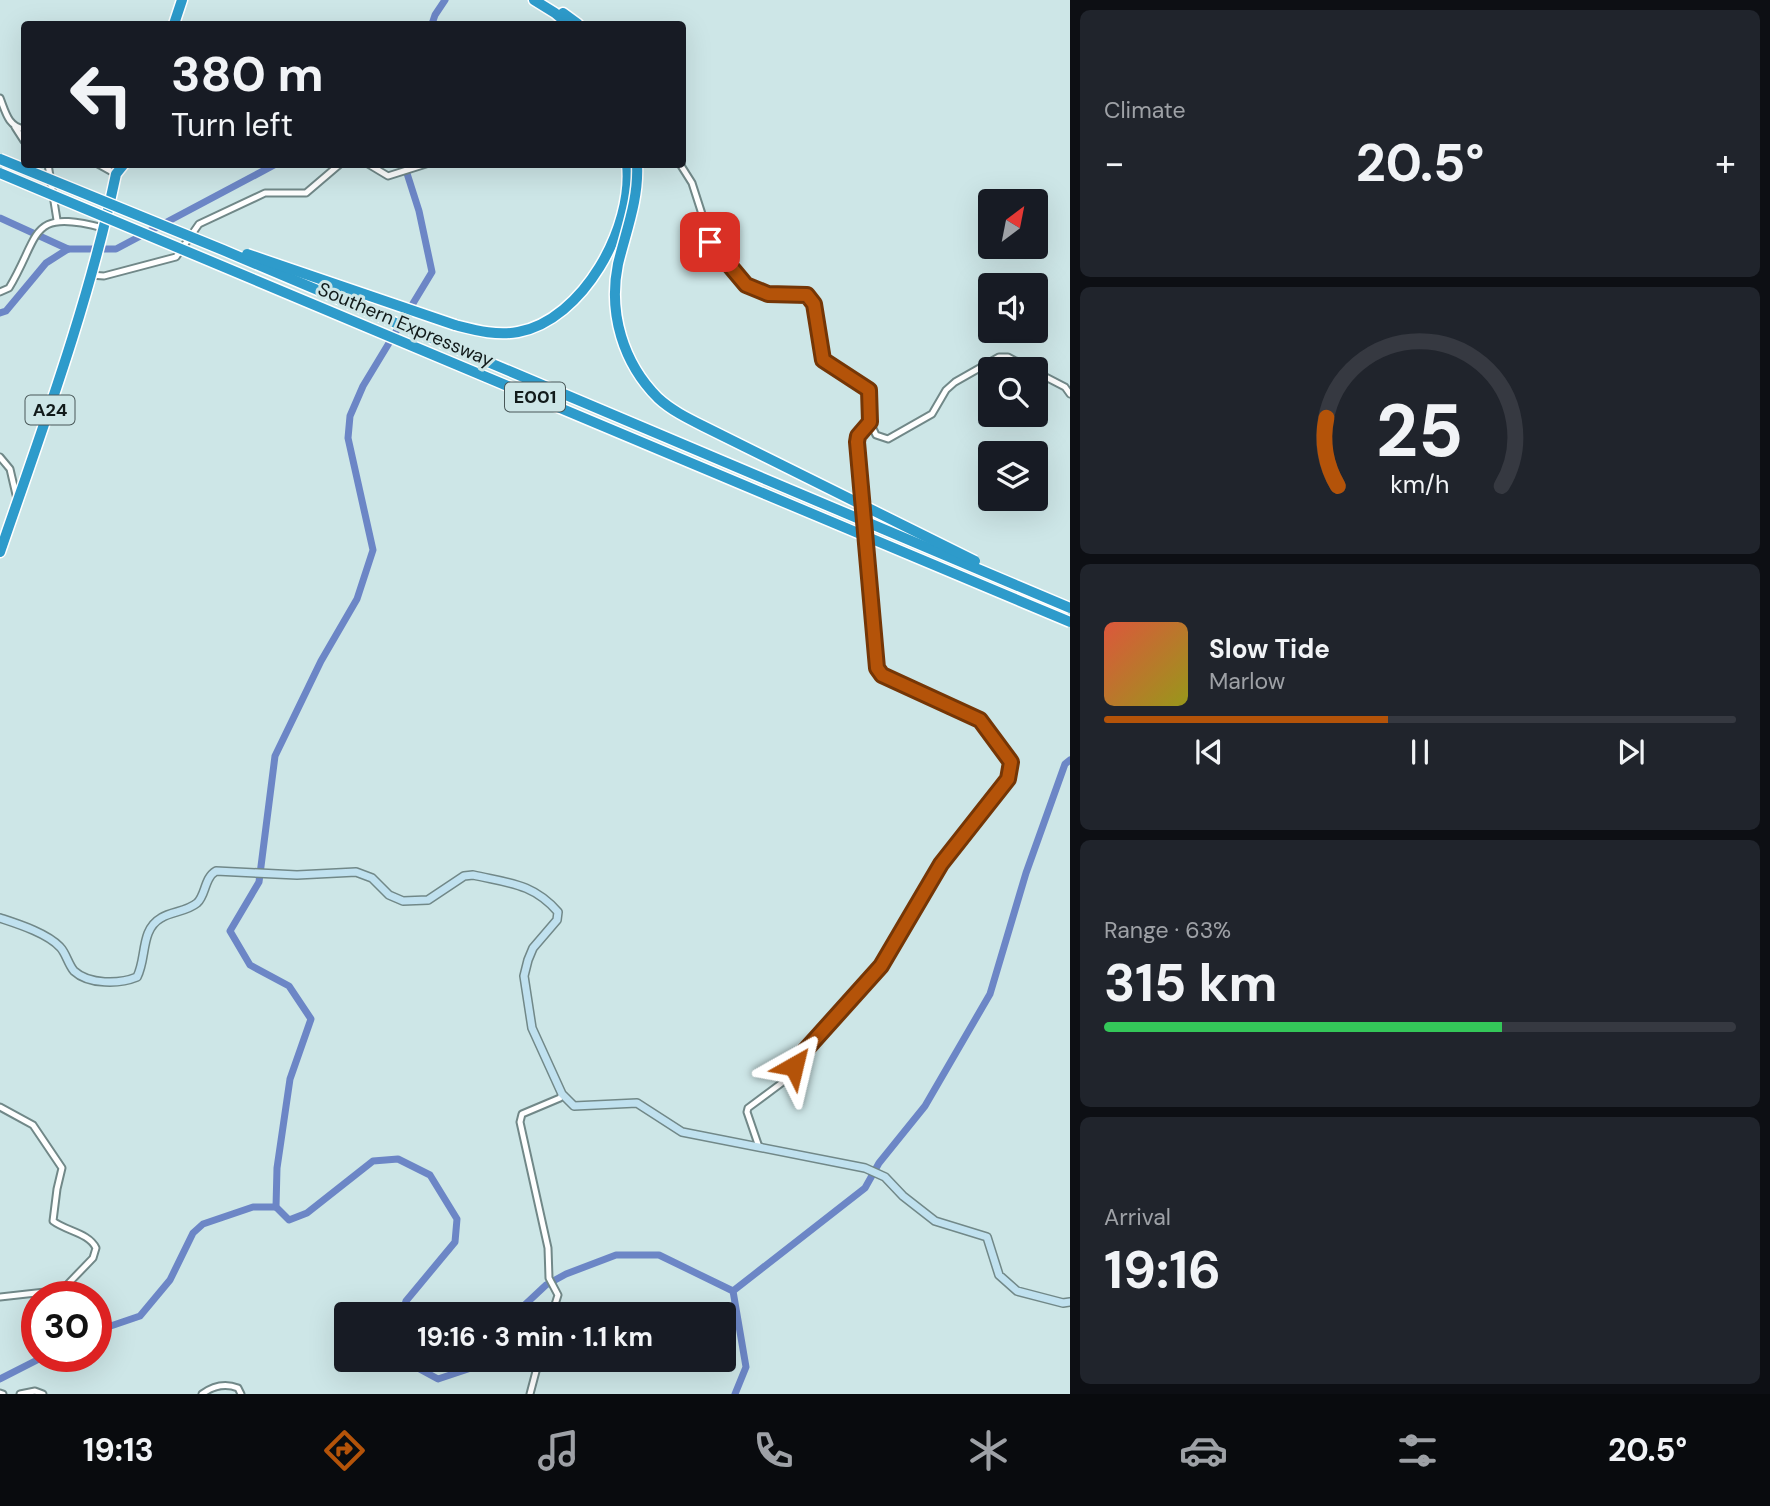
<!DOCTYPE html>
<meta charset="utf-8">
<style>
body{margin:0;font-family:"DM Sans",sans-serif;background:#20242c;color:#f1f3f6;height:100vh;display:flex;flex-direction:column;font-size:26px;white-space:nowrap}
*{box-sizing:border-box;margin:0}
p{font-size:23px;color:#9ea1a6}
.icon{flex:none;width:38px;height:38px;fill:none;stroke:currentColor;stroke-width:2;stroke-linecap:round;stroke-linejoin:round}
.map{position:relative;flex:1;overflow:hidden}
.sheet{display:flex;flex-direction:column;gap:10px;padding:10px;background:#0d0f14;width:700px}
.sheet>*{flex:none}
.banner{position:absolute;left:21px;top:21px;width:665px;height:147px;border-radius:7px;box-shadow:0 7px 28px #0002;background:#171b24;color:#f1f3f6;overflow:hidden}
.needle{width:46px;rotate:32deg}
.tools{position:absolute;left:978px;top:189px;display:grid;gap:14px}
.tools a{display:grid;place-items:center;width:70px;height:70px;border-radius:7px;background:#171b24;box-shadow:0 7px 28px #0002;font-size:35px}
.speed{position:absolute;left:21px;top:1281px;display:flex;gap:14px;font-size:35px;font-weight:700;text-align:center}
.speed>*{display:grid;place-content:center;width:91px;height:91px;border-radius:50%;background:#171b24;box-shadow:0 7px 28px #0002;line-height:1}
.speed .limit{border:10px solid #d22;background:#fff;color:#111}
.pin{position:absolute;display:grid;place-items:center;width:60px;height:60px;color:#fff;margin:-30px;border-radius:14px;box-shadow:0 4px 10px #0006}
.me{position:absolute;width:77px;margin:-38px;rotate:37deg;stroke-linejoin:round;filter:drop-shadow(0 0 5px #0008)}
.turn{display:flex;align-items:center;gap:24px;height:147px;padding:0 35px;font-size:32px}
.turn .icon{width:91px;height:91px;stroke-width:2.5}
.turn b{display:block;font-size:49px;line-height:60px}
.big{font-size:52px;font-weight:700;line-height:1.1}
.sheet .widget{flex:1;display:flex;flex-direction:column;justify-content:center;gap:10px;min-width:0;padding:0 24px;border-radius:10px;background:#20242c}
.sheet .dial{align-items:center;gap:0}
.dial svg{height:182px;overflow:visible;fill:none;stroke:#363941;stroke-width:7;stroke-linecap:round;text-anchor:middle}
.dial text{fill:#f1f3f6;stroke:none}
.song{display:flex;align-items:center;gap:21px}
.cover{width:84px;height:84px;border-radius:10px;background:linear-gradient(135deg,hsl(10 70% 55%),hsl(60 70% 35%))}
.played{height:7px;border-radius:4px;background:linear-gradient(90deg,#b45309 45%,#363941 45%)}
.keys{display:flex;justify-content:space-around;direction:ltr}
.heat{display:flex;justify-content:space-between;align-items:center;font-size:38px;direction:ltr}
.charge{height:10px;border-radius:5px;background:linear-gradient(90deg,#34c759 63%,#363941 0)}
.trip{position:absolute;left:334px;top:1302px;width:402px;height:70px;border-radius:7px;background:#171b24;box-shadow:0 7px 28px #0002;font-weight:700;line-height:70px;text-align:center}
.menu{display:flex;height:112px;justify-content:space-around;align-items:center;background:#090b0e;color:#9ea1a6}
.menu .icon{width:49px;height:49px}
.menu .selected{color:#b45309}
.menu b{font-size:32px;color:#f1f3f6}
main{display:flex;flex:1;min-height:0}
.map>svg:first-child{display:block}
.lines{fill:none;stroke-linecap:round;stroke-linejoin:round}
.canal{stroke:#6c86c6;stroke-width:7}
.street-casing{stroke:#718888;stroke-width:9}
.secondary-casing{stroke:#718888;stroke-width:10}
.highway-casing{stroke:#fff;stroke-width:13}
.street{stroke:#fff;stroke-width:5}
.secondary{stroke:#c0e1ef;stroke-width:7}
.highway{stroke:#2e9bcb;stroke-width:10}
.highway-bridge-casing{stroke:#fff;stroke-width:13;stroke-linecap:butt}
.highway-bridge{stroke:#2e9bcb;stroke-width:10}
.route-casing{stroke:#753606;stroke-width:18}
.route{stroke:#b45309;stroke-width:12}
.labels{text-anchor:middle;stroke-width:6;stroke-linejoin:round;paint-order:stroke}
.shield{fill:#cde6e7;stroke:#495758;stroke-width:2}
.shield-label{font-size:18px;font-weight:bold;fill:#111a1a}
.street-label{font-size:19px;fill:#111a1a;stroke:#cde6e7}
</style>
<main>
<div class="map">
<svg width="1070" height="1394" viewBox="0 0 1070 1394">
<rect width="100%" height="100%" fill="#cde6e7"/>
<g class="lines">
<g class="canal">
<path d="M432 24 435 15 445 0"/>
<path d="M0 218 68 249"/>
<path d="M0 313 6 311 46 263 68 249H116L276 164"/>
<path d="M402 1314 406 1301 455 1242 457 1219 430 1175 398 1159 373 1161 307 1213 289 1220 276 1207 277 1168 290 1079 311 1019 289 986 250 965 230 931 259 882 275 756 321 661 357 599 373 550 348 438 350 416 363 386 432 272 419 211 404 164"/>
<path d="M515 1314 546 1285 566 1274 616 1255H659L733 1291"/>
<path d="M96 1331 140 1316 170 1280 193 1233 203 1224 253 1207H276"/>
<path d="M403 1360 438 1379 495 1360"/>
<path d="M0 1379 45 1356"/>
<path d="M735 1394 746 1367 733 1291 865 1188 879 1163 925 1106 990 994 1026 873 1065 764 1070 760"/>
</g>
<g class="street-casing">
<g id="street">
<path d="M0 98C6 113 8 126 24 129"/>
<path d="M15 127 24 141"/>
<path d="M48 164 57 220"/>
<path d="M98 164 116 174"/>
<path d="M368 164 388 176 426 164"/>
<path d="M680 164 692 183 711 242 746 285 768 294 807 295 814 304 823 360 868 390 870 422 876 435 888 439 932 414 946 390 955 382 999 357H1008L1031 369"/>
<path d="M90 275 104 276 176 257 199 224 265 193H306L340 164"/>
<path d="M0 292 9 288C41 235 28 208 103 228"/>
<path d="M1036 372 1065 387 1070 394"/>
<path d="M0 457 10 469 17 499"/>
<path d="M0 1107 33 1125 62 1168 57 1189 53 1221C66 1231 89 1233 96 1248L93 1258 66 1286 54 1291 0 1297"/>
<path d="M759 1147 747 1112 748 1108 787 1079 801 1054 881 966 941 865 1008 779 1011 762 980 720 882 675 877 668 857 442 858 436 870 422"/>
<path d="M552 1314 558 1295 549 1278 548 1248 520 1122 522 1114 560 1098 562 1094"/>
<path d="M0 1393 3 1394"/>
<path d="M20 1394 35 1391 43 1394"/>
<path d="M202 1394C213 1386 225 1383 238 1388L241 1394"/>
<path d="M530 1394 539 1360"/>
</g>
</g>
<g class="secondary-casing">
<path id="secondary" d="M0 918C18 924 47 933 60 947 66 953 68 964 74 971 89 985 120 984 137 977 147 958 140 930 161 918 172 911 186 912 197 903 206 895 204 878 216 871L297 875 356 872 372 878 389 895 403 901 428 900 464 876 473 875C508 883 533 883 558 912L557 920 533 948 528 960 524 976 532 1028 562 1094 574 1106 637 1103 682 1132 865 1168 885 1177 903 1196 935 1221 987 1237 999 1275 1017 1291 1063 1303 1070 1302"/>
</g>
<g class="highway-casing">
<g id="highway">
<path d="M534 0 555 13 568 24"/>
<path d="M563 13 578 24"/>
<path d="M174 24 182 0"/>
<path d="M455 325C475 330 496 336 518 332 583 320 634 227 627 164"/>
<path d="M0 552C43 427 89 303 116 174L124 164"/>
</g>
</g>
<use href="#street" class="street"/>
<use href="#secondary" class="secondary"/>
<use href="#highway" class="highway"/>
<g class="highway-bridge-casing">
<g id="highway-bridge">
<path d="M0 159 223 250 1070 608"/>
<path d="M637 164C639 199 626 231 618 264 608 313 623 363 658 398 671 410 687 418 703 426L975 561"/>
<path d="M0 173 1070 622"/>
<path d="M247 254 455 325"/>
</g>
</g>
<use href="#highway-bridge" class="highway-bridge"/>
</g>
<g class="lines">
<g class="route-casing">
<path id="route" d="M710 242 746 285 768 294 807 295 814 304 823 360 869 390 870 422 858 436 857 442 877 668 882 675 980 720 1011 762 1008 779 941 864 881 966 802 1054 794 1066"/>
</g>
<use href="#route" class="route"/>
</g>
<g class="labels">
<g class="shield">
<rect x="505" y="382.5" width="60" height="29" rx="5"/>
<rect x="25.5" y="395.5" width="49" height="29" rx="5"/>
</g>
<g class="shield-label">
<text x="535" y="403">E001</text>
<text x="50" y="416">A24</text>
</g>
<g class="street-label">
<text transform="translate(406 324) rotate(23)" y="7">Southern Expressway</text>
</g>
</g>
</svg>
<div class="tools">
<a><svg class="needle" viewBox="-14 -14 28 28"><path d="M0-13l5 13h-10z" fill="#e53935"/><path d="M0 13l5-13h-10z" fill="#9ea1a6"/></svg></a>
<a><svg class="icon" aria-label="sound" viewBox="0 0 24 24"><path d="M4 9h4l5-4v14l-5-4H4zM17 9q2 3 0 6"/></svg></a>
<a><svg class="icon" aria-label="search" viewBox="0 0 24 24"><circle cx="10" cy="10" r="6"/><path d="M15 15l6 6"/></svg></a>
<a><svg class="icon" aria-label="layers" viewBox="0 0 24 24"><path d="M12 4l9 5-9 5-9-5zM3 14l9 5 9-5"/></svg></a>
</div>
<div class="speed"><div class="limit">30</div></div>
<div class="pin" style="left:710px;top:242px;background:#d93025"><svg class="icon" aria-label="arrive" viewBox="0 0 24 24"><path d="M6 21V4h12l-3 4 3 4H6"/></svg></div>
<svg class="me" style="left:794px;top:1066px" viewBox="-20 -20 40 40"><path d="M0-17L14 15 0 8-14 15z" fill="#b45309" stroke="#fff" stroke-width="4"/></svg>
<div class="trip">19:16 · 3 min · 1.1 km</div>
<div class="banner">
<div class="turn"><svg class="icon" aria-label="left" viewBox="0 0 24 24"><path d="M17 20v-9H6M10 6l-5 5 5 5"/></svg><div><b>380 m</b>Turn left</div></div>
</div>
</div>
<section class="sheet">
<div class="widget"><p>Climate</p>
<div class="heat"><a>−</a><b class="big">20.5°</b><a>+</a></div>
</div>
<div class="widget dial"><svg viewBox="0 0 100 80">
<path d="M14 69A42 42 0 1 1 86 69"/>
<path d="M14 69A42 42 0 0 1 9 39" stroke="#b45309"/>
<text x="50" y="56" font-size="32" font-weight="700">25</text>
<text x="50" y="72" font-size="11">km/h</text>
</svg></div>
<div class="widget">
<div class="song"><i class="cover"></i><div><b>Slow Tide</b><p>Marlow</p></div></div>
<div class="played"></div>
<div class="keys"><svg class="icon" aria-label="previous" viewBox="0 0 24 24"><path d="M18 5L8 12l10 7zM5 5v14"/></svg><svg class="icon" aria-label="pause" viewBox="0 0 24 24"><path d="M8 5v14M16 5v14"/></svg><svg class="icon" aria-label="next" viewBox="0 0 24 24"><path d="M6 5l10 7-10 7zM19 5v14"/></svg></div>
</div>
<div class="widget"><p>Range · 63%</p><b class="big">315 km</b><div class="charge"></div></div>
<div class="widget"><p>Arrival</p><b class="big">19:16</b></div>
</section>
</main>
<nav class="menu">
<b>19:13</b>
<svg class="icon selected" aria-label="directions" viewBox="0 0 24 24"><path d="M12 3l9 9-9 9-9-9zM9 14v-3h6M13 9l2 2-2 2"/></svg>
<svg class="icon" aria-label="music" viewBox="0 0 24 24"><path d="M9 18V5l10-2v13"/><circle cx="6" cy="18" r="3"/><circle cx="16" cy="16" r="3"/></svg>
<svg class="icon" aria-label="phone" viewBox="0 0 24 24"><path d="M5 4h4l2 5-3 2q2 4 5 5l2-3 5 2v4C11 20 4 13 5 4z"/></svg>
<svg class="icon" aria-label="climate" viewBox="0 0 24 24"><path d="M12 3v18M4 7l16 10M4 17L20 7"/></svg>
<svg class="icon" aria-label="car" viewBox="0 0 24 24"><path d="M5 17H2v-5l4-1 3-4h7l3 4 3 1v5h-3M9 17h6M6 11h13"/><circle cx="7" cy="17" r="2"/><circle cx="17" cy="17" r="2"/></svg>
<svg class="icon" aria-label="filters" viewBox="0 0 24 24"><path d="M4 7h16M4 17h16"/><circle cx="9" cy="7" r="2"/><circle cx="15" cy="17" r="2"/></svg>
<b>20.5°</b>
</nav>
